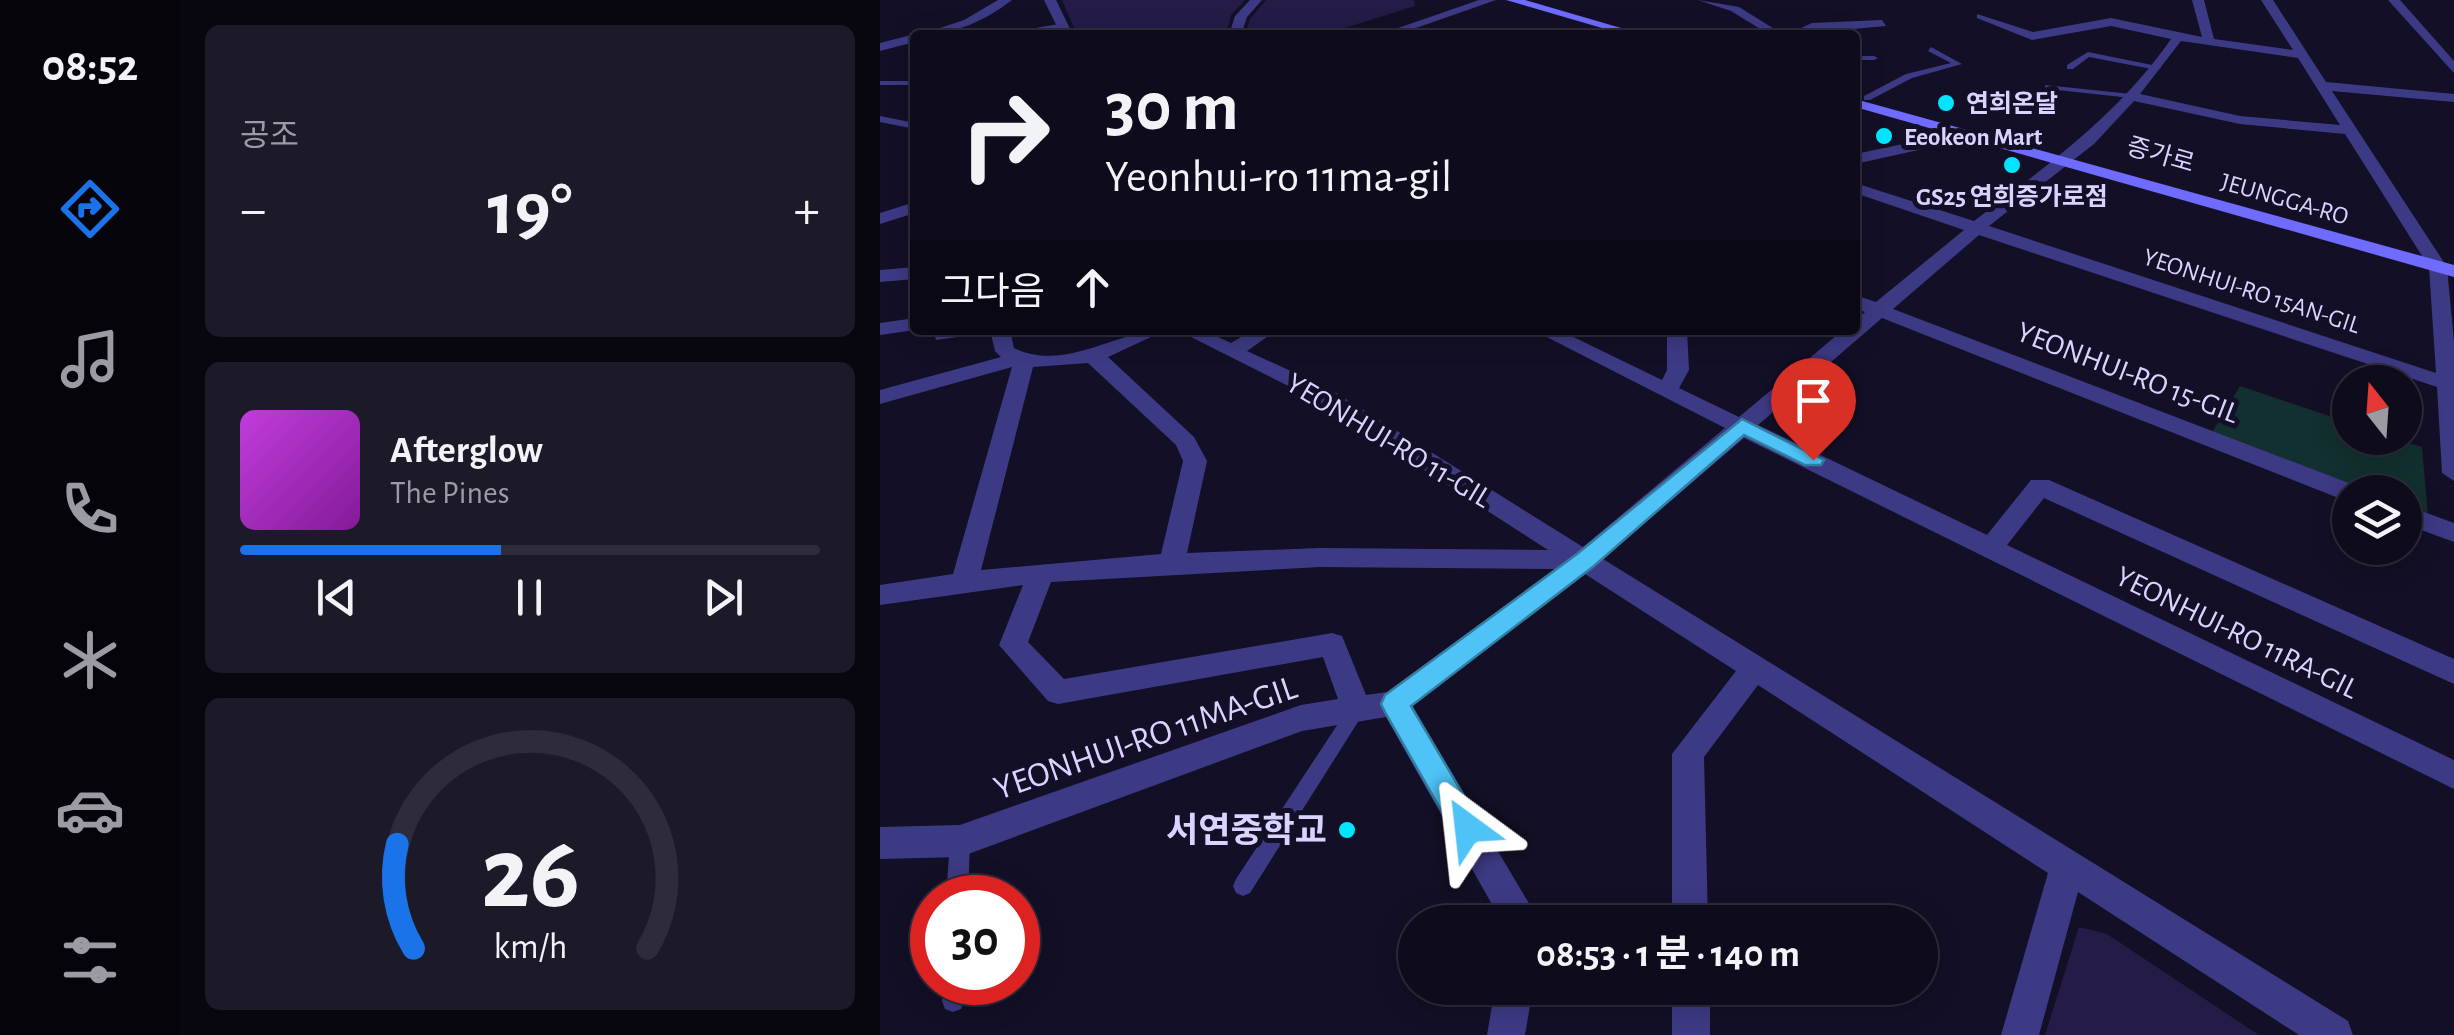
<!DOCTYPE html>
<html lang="ko">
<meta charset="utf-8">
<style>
body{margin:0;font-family:"Alegreya Sans","Noto Sans KR",sans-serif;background:#1c1929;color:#f1f3f6;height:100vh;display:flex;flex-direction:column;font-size:38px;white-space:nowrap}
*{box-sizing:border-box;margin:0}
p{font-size:32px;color:#9b9ba3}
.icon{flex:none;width:55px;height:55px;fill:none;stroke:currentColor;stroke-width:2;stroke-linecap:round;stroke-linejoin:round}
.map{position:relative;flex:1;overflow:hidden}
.details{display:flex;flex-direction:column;gap:25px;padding:25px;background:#08060f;width:700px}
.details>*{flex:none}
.banner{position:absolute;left:30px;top:30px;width:950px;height:305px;border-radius:10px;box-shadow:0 5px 25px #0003,0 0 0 2px #2e2b3b;background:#0e0b1c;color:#f1f3f6;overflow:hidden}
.needle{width:65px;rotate:343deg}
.controls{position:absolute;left:1452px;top:365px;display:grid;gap:20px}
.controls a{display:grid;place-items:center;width:90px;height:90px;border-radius:50%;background:#0e0b1c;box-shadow:0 5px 25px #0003,0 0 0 2px #2e2b3b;font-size:50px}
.speed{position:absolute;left:30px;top:875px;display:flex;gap:20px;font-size:50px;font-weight:700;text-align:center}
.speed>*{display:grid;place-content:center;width:130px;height:130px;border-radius:50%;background:#0e0b1c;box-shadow:0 5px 25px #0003,0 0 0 2px #2e2b3b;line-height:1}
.speed .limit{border:15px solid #d22;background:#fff;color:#111}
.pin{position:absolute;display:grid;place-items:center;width:85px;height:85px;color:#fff;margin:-102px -42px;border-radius:50% 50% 50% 0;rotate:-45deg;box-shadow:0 0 10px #0007}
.pin .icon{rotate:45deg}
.me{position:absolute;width:110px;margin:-55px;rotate:330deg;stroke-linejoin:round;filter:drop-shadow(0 0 8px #0008)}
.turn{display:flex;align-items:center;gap:35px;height:210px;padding:0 30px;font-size:45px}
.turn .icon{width:130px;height:130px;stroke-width:2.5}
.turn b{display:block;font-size:70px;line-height:85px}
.then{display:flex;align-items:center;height:95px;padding:0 30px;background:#0003;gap:20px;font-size:38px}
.big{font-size:75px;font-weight:700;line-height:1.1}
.details .card{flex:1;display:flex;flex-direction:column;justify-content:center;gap:15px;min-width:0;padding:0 35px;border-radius:15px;background:#1c1929}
.details .dial{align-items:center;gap:0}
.dial svg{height:260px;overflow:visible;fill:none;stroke:#2e2b3b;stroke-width:7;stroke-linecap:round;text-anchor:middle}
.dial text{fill:#f1f3f6;stroke:none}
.song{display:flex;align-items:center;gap:30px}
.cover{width:120px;height:120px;border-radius:15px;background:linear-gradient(135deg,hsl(290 70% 55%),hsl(290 70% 35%))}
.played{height:10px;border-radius:5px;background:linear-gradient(90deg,#1a73e8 45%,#2e2b3b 45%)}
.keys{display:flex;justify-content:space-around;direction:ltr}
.heat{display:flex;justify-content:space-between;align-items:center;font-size:55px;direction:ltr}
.trip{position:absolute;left:518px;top:905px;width:540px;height:100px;border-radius:50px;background:#0e0b1c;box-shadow:0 5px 25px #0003,0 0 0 2px #2e2b3b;font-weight:700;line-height:100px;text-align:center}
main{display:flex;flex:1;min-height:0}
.tabs{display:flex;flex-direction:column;width:180px;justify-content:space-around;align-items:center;background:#06040b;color:#9b9ba3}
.tabs .icon{width:70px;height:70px}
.tabs .current{color:#1a73e8}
.tabs b{font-size:45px;color:#f1f3f6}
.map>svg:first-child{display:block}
.green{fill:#12302f}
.building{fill:#241b47}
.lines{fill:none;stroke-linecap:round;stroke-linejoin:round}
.service{fill:#3d3a85;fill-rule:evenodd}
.minor{fill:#3d3a85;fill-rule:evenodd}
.secondary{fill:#6f6bff;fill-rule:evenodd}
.route{fill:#4fc3f7;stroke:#337fa1;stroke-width:2.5}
.poi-dot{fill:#00e5ff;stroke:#130f26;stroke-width:4}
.labels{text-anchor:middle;stroke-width:10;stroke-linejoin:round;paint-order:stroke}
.far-poi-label{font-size:25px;font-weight:bold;fill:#d9d4ff;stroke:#130f26;text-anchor:start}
.far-street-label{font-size:25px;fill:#d9d4ff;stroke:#130f26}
.street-label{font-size:30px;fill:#d9d4ff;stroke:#130f26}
.near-street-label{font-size:35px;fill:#d9d4ff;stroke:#130f26}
.near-poi-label{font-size:35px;font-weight:bold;fill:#d9d4ff;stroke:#130f26;text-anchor:end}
</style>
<main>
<nav class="tabs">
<b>08:52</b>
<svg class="icon current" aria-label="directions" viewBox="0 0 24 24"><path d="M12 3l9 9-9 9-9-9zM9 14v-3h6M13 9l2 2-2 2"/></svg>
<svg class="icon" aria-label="music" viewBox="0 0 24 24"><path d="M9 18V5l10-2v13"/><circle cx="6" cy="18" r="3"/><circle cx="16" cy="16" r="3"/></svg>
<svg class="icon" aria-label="phone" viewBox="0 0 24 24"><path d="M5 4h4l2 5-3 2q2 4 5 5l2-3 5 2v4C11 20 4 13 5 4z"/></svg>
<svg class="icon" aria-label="climate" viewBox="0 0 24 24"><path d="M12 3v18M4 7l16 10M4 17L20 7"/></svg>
<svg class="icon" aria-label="car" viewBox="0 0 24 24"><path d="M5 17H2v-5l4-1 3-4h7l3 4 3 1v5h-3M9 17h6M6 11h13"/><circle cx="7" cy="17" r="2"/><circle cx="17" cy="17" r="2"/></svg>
<svg class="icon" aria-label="filters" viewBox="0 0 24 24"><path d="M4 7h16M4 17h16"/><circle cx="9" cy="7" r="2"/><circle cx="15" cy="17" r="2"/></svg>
</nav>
<section class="details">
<div class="card"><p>공조</p>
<div class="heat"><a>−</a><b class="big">19°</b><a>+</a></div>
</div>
<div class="card">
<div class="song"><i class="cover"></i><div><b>Afterglow</b><p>The Pines</p></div></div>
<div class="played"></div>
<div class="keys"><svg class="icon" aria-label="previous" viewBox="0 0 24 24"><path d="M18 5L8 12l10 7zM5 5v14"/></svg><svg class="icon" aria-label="pause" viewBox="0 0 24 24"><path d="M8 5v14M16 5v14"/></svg><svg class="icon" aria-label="next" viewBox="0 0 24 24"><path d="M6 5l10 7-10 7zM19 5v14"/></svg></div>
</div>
<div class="card dial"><svg viewBox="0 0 100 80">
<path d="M14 69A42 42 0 1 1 86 69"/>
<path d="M14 69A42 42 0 0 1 9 37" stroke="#1a73e8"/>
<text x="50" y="56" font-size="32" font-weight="700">26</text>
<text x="50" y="72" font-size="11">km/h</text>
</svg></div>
</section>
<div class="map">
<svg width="1574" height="1035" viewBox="0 0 1574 1035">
<rect width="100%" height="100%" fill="#130f26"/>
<path class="green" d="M1360 386 1470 423V438H1513L1542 447 1548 517 1525 508V492H1484L1331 434Z"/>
<g class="building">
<path d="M182 0H365L351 15 346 35H197Z"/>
<path d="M386 0H534L535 6 449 33 365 35 370 19Z"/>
<path d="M1199 927 1227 934 1379 1035H1165Z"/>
</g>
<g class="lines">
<g class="service">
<path d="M184 23 187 27 135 35H117Z"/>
<path d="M1051 47 1082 64 1032 78 990 100H984V96L1026 74 1071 63 1048 51Z"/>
<path d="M1208 52 1277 66 1281 68 1277 70 1209 57 1193 69H1187V65Z"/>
<path d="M975 56H994L998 58 994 60H975Z"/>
<rect x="0" y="81" width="35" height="4"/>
<path d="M1165 85 1251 94 1255 96 1251 98 1168 89H1165Z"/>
<path d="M0 116 35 123V129L0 122Z"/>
<path d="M477 701 483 704 486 709 483 714 370 893 363 896 356 893 353 886 356 879 471 704Z"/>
<path d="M80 832 87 834 90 841 88 898H66L70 841 73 834Z"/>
<path d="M63 982H85L84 1001 81 1009 73 1012 65 1009 62 1001Z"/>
</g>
<g class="minor">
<path d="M118 0H132C105 21 73 35 39 35L84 20Z"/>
<path d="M164 0H176L193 35H181Z"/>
<path d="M370 0H382L367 17 361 35H349L355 16Z"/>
<path d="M599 0H616L516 35H498Z"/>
<path d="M818 0 859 7 904 35H890L851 11Z"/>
<path d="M1312 0H1324L1334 39 1413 50 1381 0H1393L1446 82 1574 94V102L1452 91 1567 267 1574 342V481L1562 473 1557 387 1099 235 1013 309 1479 487 1482 492H1470V501L1461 499 1002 318 878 425 1107 535 1151 480H1169L1574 659V684L1164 498 1127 545 1574 760V789L864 438 723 559 1468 1021 1473 1035H1419L1198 892 1159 1035H1121L1168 873 878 685 824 757 828 922H792V754L856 671 705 574 532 706 660 922H622L506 717 422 731 80 857 0 859V827L80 825 421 705 458 699 443 657 178 704 168 701 119 645 143 585 0 605V585L73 574 132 367 0 404V390L121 357 115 351 110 330H130L134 348C186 373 235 330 286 330L228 357 314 437 327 461 307 553 440 548 668 550 434 399 297 330H323L351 343 373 330H397L367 351 450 389 703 547 845 428 653 330H679L782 380 787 370V330H807L809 370 799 388 859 417 963 330H975V320L985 312 975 308V295L996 302 1084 230 975 193V183L1094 221C1166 167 1239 114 1291 39L1231 26 1152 40 1097 18V14L1153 32 1231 18 1322 37ZM1301 41 1418 58 1460 125 1360 116 1260 94ZM1254 101 1360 124 1465 134 1549 267 1556 373 1109 226 1214 144ZM208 363 296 445 303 461 281 554 101 570 153 367ZM440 567 675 569 507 692 486 695 462 636 452 633 184 679 148 642 171 582Z"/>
<path d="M1508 0H1520L1574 61V73Z"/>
<path d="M1002 20 1006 26 906 35 932 23Z"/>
<path d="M35 34V42L0 51V43Z"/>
<path d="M1060 126 1072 129 1043 149 975 164V154L1033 142Z"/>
<path d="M35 202V213L0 224V213Z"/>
<path d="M35 267V279L0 282V270Z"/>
<path d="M35 318V330L0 335V323Z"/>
<path d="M53 330H101L98 334 56 340Z"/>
<path d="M1525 505 1574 523V542L1525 524Z"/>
<path d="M615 988H653L645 1035H607Z"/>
<rect x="792" y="988" width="38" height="47"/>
</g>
<g class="secondary">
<path d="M626 0H645L765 35H746Z"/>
<path d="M975 99 1574 265V277L975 107Z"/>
</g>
</g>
<path class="route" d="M862 419 944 460 941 465H925L864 435 714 566 531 706 603 828 598 838 588 843 577 838 505 712 501 704 505 695 697 554Z"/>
<g class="poi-dot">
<circle cx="1066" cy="103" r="10"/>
<circle cx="1004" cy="136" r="10"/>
<circle cx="1132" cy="165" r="10"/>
<circle cx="467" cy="830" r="10"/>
</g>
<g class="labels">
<g class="far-poi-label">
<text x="1086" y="112">연희온달</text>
<text x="1024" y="145">Eeokeon Mart</text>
<text x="1132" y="205" text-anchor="middle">GS25 연희증가로점</text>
</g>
<g class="far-street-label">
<text transform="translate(1281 154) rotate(16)" y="9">증가로</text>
<text transform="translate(1405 198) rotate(16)" y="9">JEUNGGA-RO</text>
<text transform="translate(1372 290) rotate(18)" y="9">YEONHUI-RO 15AN-GIL</text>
</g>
<g class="street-label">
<text transform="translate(1248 372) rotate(21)" y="10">YEONHUI-RO 15-GIL</text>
<text transform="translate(509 440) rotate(31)" y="10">YEONHUI-RO 11-GIL</text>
<text transform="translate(1357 632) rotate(26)" y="10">YEONHUI-RO 11RA-GIL</text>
</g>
<g class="near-street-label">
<text transform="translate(265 737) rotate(-19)" y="12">YEONHUI-RO 11MA-GIL</text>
</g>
<g class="near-poi-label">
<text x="447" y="842">서연중학교</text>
</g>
</g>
</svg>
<div class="controls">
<a><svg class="needle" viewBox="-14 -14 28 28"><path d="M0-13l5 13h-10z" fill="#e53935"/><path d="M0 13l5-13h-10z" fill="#9b9ba3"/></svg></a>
<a><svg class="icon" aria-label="layers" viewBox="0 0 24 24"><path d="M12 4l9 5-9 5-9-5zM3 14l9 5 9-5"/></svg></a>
</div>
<div class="speed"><div class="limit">30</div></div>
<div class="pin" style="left:933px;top:460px;background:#d93025"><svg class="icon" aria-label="arrive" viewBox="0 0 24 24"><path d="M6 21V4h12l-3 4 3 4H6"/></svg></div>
<svg class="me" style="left:588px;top:828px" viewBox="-20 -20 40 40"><path d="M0-17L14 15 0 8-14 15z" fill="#4fc3f7" stroke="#fff" stroke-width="4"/></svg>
<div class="trip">08:53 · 1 분 · 140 m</div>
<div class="banner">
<div class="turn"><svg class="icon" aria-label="right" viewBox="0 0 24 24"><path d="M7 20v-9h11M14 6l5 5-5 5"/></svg><div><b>30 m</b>Yeonhui-ro 11ma-gil</div></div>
<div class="then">그다음<svg class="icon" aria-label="ahead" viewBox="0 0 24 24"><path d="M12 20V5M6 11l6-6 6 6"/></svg></div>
</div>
</div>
</main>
